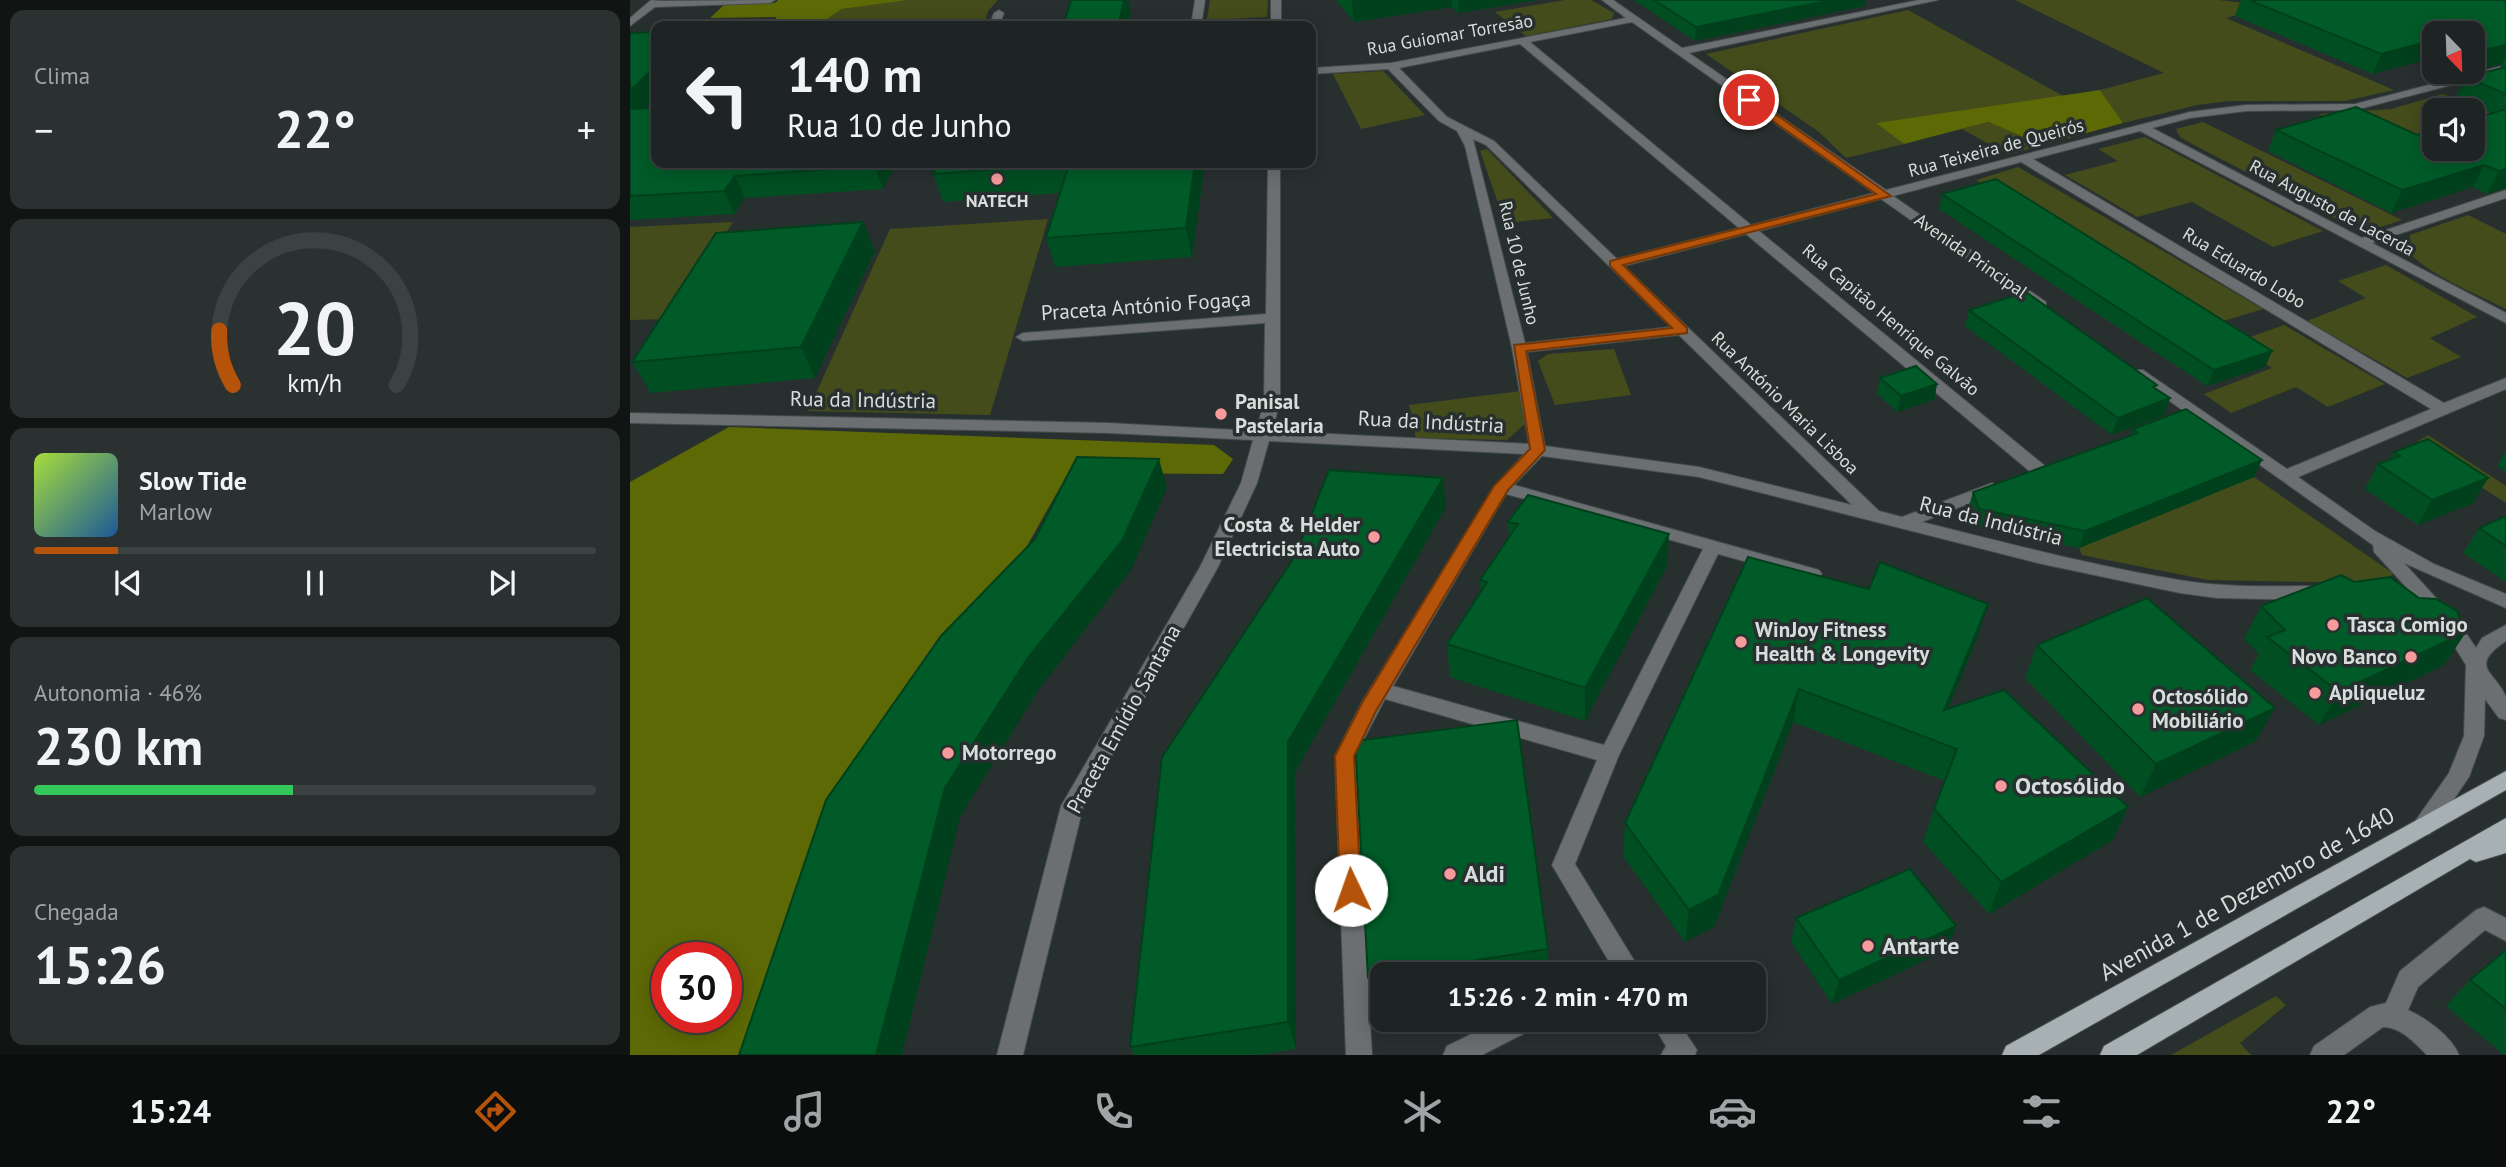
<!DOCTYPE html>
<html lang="pt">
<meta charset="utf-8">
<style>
body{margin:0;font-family:"PT Sans",sans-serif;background:#2b3030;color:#f1f3f6;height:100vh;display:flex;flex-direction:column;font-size:26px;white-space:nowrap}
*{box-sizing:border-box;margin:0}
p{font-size:23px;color:#a1a4a6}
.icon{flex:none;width:38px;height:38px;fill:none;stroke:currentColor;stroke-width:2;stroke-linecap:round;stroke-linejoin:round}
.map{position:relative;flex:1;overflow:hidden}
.drawer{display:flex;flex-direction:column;gap:10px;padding:10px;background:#101413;width:630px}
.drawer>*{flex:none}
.banner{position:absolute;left:21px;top:21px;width:665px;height:147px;border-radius:14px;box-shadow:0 4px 18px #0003,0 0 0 2px #3c4141;background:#1e2423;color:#f1f3f6;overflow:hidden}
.needle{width:46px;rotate:157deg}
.controls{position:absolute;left:1792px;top:21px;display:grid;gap:14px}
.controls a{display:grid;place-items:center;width:63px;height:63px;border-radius:14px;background:#1e2423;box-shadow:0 4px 18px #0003,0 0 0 2px #3c4141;font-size:35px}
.speed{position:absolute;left:21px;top:942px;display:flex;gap:14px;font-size:35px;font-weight:700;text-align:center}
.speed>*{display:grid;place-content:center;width:91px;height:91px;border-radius:50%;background:#1e2423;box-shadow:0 4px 18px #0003,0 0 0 2px #3c4141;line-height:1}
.speed .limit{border:10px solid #d22;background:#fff;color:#111}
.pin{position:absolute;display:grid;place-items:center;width:60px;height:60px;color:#fff;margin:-30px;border:4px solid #fff;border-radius:50%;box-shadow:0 2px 7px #0007}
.me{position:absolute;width:77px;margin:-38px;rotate:357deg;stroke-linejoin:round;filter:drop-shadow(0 0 5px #0008)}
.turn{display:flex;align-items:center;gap:24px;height:147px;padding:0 21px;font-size:32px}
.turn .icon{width:91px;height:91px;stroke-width:2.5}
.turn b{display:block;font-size:49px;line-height:60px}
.big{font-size:52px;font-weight:700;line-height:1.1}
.drawer .tile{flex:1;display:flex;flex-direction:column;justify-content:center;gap:10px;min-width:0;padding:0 24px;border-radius:14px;background:#2b3030}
.drawer .dial{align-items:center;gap:0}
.dial svg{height:182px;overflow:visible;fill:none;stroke:#3c4141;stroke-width:7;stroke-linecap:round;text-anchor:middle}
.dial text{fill:#f1f3f6;stroke:none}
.song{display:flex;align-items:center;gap:21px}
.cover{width:84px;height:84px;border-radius:10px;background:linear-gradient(135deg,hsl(80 70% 55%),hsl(210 70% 35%))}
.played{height:7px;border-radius:4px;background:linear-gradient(90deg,#b45309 15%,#3c4141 15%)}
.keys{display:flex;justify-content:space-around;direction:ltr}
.heat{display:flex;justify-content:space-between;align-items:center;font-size:38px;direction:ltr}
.charge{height:10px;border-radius:5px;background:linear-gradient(90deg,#34c759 46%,#3c4141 0)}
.trip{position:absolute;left:740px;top:962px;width:396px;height:70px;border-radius:14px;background:#1e2423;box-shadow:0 4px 18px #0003,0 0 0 2px #3c4141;font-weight:700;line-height:70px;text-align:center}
.tab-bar{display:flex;height:112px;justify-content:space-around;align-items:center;background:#0c0e0e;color:#a1a4a6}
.tab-bar .icon{width:49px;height:49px}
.tab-bar .active{color:#b45309}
.tab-bar b{font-size:32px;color:#f1f3f6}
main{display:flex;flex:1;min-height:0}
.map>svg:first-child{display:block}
.green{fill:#444c1b}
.forest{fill:#5d6905;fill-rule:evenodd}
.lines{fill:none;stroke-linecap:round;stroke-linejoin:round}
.minor-casing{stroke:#444c4b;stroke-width:2}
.major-casing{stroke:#444c4b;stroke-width:2}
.minor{fill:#6b6f71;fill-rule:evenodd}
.major{fill:#a7b0b3;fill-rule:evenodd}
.wall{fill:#004e22}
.shaded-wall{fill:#00401c}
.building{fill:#005b28;stroke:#00401c;stroke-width:2}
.route{fill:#b45309;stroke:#753606;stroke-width:2}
.poi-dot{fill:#f59b9c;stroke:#28302f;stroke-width:2.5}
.labels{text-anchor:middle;stroke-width:7;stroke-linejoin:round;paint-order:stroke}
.far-street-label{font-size:18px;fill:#d7dddc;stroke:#28302f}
.far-poi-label{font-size:18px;font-weight:bold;fill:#d7dddc;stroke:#28302f}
.street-label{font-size:21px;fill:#d7dddc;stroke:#28302f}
.poi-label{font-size:21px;font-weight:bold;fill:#d7dddc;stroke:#28302f;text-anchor:start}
.near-poi-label{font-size:24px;font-weight:bold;fill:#d7dddc;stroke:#28302f;text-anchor:start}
.near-street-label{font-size:24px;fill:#d7dddc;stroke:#28302f}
</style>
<main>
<section class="drawer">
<div class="tile"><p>Clima</p>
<div class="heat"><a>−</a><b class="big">22°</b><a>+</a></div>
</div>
<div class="tile dial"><svg viewBox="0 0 100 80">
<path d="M14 69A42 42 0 1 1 86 69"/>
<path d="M14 69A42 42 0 0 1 8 45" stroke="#b45309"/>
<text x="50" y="56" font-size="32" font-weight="700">20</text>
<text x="50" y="72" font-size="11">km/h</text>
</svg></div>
<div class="tile">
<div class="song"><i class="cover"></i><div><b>Slow Tide</b><p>Marlow</p></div></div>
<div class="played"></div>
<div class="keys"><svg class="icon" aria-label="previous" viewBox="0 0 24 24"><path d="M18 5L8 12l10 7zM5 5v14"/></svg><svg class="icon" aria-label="pause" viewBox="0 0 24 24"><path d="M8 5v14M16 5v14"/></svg><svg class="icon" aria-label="next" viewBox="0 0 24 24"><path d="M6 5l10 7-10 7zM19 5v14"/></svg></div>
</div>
<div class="tile"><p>Autonomia · 46%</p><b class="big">230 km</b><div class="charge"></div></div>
<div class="tile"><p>Chegada</p><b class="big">15:26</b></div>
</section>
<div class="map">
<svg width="1876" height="1055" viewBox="0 0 1876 1055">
<rect width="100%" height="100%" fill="#28302f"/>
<g class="green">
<path d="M279 0H368L358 11 354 26H187L212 9Z"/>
<path d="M580 0H638L637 17 577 20Z"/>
<path d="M935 0H961L984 13 982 19 896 36 865 12Z"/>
<path d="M1385 0H1589L1640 6 1596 18 1764 90 1715 101H1599L1567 105 1493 123 1470 90 1534 73Z"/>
<path d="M1278 10 1435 97 1247 123 1274 144 1216 158 1189 132 1076 54Z"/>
<path d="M753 71 795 115 731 129 703 74Z"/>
<path d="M1813 94 1876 119 1843 137V110H1804V149L1777 157 1689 114 1761 109Z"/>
<path d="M1358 122 1413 145 1378 155 1332 129Z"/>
<path d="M1573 122 1772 220 1751 227 1712 222 1568 147 1550 137 1546 129Z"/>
<path d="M1515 137 1693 231 1643 247 1562 202 1507 217 1435 175 1488 161 1468 149Z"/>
<path d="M857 149 923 218 875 223 850 151Z"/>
<path d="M1388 167 1633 309 1577 326 1346 180Z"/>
<path d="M1838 215 1876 234V309C1843 292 1804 278 1777 251L1780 235Z"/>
<path d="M418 219 360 415 178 411 260 229Z"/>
<path d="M103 222 41 319 0 320V227Z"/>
<path d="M1756 265 1847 317 1800 338 1831 357 1777 378 1677 321 1736 298 1708 281Z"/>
<path d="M1654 325 1755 384 1698 407 1666 387 1601 413 1574 394 1642 368 1603 343Z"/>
<path d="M984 349 1001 395 925 405 908 361 918 354Z"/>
<path d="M891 391 896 423 877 440 786 438 779 405Z"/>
<path d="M1798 435 1876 486V503L1784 444Z"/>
<path d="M1624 477 1764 574 1747 583 1578 580 1452 555 1449 548Z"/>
<path d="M1646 996 1656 1005 1610 1043 1621 1055H1541Z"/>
</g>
<g class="forest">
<path d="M148 0H279L212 9 187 26H138L147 17 80 18 94 5 145 3Z"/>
<path d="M1470 90 1493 123 1413 145 1358 122 1274 144 1246 123Z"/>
<path d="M99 427 584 445 603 459 593 474 438 473 111 1055H0V482ZM37 957H96V1017H37Z"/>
</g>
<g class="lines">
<g class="minor-casing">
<g id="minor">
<path d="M21 0 31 1 145 0 140 3 25 7 0 26V18Z"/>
<path d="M565 0H575L571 26H561Z"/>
<rect x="641" y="0" width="10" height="26"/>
<path d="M972 0H983L1052 48 1289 0H1308L1059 53 1256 190 1560 112 1616 105 1725 104 1876 65V71L1725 110 1616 111 1560 118 1522 128 1732 238 1876 190V198L1742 243 1876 313V323L1510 131 1403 159 1814 403 1876 378V389L1668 477 1745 531 1804 564 1876 594V608L1774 563 1807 599 1805 604 1798 606 1789 601 1755 599 1753 594 1755 589 1777 588 1744 552 1743 545 1500 373 1503 370H1513L1657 469 1801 409 1391 162 1263 196 1416 302V308H1406L1251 199 1129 231 1415 466 1417 470 1415 474H1403L1116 234 994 266 1249 511 1272 517 1362 483 1370 488 1368 492 1292 522C1377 543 1463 566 1549 580 1595 588 1643 586 1689 586L1696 588 1698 593 1696 598 1689 600 1587 598 1550 593 1412 564 1069 477 912 456 884 485 1189 570 1192 574 1183 580 1088 554 989 755 945 864 1013 975H987L922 865 967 760 755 699 725 756 742 1055H716L705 756 732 702 864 487 894 454 639 441 627 483 588 567 453 807 393 1055H367L431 806 570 567 611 483 623 440 478 433 0 423V413L478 423 626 431 634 402 635 323 393 341 386 337 393 333 636 314 638 163H650V402L642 431 899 444 882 348 835 146 827 131 809 121 758 69 681 74V68L761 63 996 18ZM1002 22 1244 193 1121 225 900 42ZM890 44 1109 228 987 259 864 141 817 117 769 68ZM843 139 856 145 1041 327 895 343ZM1049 335 1222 505 1069 467 915 446 897 352ZM876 494 1073 549 974 745 763 686Z"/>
<path d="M369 10 374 13 369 26H359L364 13Z"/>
<path d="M1819 616 1826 618 1846 648 1852 638 1876 625V641C1837 667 1866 672 1876 697 1876 703 1876 713 1876 720L1869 718 1855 699 1854 736 1839 777 1800 834 1792 836 1784 834 1781 827 1819 773 1834 736 1836 665 1810 623 1812 618Z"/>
<path d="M1854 907 1876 918V941L1855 930 1788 987 1778 1010C1796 1018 1821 1036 1829 1055H1797C1785 1043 1771 1027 1753 1027L1714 1055H1680L1684 1046 1740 1007 1756 1003 1770 971 1846 910Z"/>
<path d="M870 1020H908L905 1028 852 1055H813L817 1046Z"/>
<path d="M1020 1020H1047L1067 1050 1065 1055H1031L1036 1046Z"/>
</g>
</g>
<g class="major-casing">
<g id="major">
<path d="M1876 771V790L1409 1055H1372L1376 1046Z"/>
<path d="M1876 818V853L1846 862 1840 859 1507 1055H1470L1474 1046Z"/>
</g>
</g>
<use href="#minor" class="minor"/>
<use href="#major" class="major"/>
</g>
<g class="wall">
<path d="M706 0H907L829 13 822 7 724 22Z"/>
<path d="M1004 0H1236L1235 6 1065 41Z"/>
<path d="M1611 0H1872L1876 1V188L1857 194 1843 187 1761 213 1638 151 1646 130 1787 135 1862 113 1826 98 1836 77 1870 68 1872 64 1849 69 1843 67V33H1804L1743 74 1605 16Z"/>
<path d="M0 33 26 163H266L253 189 115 198 104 214 0 220Z"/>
<path d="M308 163H575L562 257 425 267 416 238 430 193 313 202 303 174Z"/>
<path d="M1312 194 1642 351 1635 367 1577 386 1309 209Z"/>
<path d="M233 222 245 251 185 378 21 393 2 362Z"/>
<path d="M1339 310 1526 389 1540 398 1534 415 1482 435 1335 326Z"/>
<path d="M1250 378 1307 384 1304 400 1267 412 1247 394Z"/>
<path d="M1503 429 1624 477 1449 548 1345 526 1338 509 1343 492 1501 435Z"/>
<path d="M1876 451V472L1867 466Z"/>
<path d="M1764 452 1858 478 1843 503 1788 525 1735 489 1748 464 1759 460Z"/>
<path d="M816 507 665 772 666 1049 629 1055H504L500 1047Z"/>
<path d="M1876 516V582L1833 553 1849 528Z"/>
<path d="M878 522 1039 534 1037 566 955 721 820 677 817 644 851 592 850 580 879 537Z"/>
<path d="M1118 557 1348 636 1318 709 1483 840 1359 914 1293 842 1304 809 1315 781 1163 722 1084 927 1055 942 993 856 995 823Z"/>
<path d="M1724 582 1836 632 1814 665 1689 725 1620 670 1629 654 1614 639 1631 606Z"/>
<path d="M1407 645 1626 741 1510 797 1395 678Z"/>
<path d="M1166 918 1326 926 1317 950 1202 1004 1161 942Z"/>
<path d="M918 949 919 975H752V1006L744 1007 738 977Z"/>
<path d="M1876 950V1055H1874L1816 1006 1840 980Z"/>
</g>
<g class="shaded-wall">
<path d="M494 0H498L501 14 499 26H488Z"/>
<path d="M722 0H822V7L724 22Z"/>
<path d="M828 0H907L829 13Z"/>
<path d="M1202 0H1236L1235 6 1065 41 1066 27Z"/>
<path d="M1804 40V58L1743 74 1751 54Z"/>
<path d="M1876 45V56L1872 64 1849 69 1858 49Z"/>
<path d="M26 66V97L15 108 0 110V88Z"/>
<path d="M246 163H266L253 189 244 166Z"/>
<path d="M565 163H575L562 257 556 228Z"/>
<path d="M1854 165 1843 187 1761 213 1772 190Z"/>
<path d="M1876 169V188L1857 194 1869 171Z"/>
<path d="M105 176 115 198 104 214 94 191Z"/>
<path d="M233 222 245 251 185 378 171 347Z"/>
<path d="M1642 351 1635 367 1577 386 1584 370Z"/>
<path d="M1307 384 1304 400 1267 412 1271 396Z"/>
<path d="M1540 398 1534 415 1482 435 1488 418Z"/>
<path d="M529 459 537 488 501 570 409 689 330 817 272 1055H246L315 788 397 659Z"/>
<path d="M1632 460 1624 477 1449 548 1455 531Z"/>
<path d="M813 478 816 507 665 772 666 1049 658 1022V742Z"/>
<path d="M1858 478 1843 503 1788 525 1802 500Z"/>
<path d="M1039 534 1037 566 955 721V688Z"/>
<path d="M1358 604 1348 636 1304 743 1314 710Z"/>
<path d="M1836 632 1814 665 1689 725 1709 692Z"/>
<path d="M1169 689 1163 722 1084 927 1055 942 1059 910Z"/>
<path d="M1645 708 1626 741 1510 797 1526 764Z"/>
<path d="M1498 807 1483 840 1359 914 1371 882Z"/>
<path d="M1326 926 1317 950 1202 1004 1209 980Z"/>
</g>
<g class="building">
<path d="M441 0H494L488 26H433Z"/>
<path d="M1024 0H1202L1066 27Z"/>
<path d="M1619 0H1872L1876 1V45L1858 49 1843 43V33H1804V40L1751 54Z"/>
<path d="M26 32V66L4 87 0 88V33Z"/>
<path d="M1876 67V94L1836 77Z"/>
<path d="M1726 107 1787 135 1804 130V149H1843V119L1876 109V169L1869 171 1854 165 1772 190 1646 130Z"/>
<path d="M26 108V163H246L244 166 105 176 94 191 0 196V109Z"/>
<path d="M308 163H565L556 228 416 238 439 164 303 174Z"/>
<path d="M1366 179 1642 351 1584 370 1312 194Z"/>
<path d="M233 222 171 347 2 362 86 233Z"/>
<path d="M1396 292 1527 385 1523 387 1540 398 1488 418 1339 310Z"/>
<path d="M1286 366 1307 384 1271 396 1250 378Z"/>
<path d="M1556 409 1632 460 1455 531 1349 509 1343 492 1508 433 1503 429Z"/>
<path d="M1798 439 1858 478 1802 500 1748 464 1770 456 1764 452Z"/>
<path d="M447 457 529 459 492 541 397 659 315 788 246 1055H109L196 800 311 636 405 539Z"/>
<path d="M699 470 813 478 658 742V1022L500 1047 532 757 665 556Z"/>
<path d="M898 495 1039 534 955 688 817 644 857 582 850 580 888 524 878 522Z"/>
<path d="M1876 516V546L1849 528Z"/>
<path d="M1118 557 1239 589 1250 562 1358 604 1314 710 1374 690 1498 807 1371 882 1304 809 1327 749 1169 689 1088 895 1059 910 995 823Z"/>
<path d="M1711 575 1724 582 1760 577 1789 598 1806 599 1827 611 1836 632 1709 692 1637 637 1655 630 1631 606Z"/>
<path d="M1517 598 1645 708 1526 764 1407 645Z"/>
<path d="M887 720 918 949 738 977 725 741Z"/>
<path d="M1280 869 1326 926 1209 980 1166 918Z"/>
<path d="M1876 950V1009L1840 980Z"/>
</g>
<path class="route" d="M1116 98H1123L1261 196 993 265 1057 328V333L896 351 915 450 878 490 746 711 724 756 731 890 728 896 721 899 713 896 710 890 705 756 732 703 864 486 900 449 884 345 1042 328 980 266V261L1246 194 1116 102Z"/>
<g class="poi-dot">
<circle cx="367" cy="179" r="7"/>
<circle cx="591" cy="414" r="7"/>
<circle cx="744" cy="537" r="7"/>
<circle cx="1703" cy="625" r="7"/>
<circle cx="1111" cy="642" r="7"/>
<circle cx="1781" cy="657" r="7"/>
<circle cx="1685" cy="693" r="7"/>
<circle cx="1508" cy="709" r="7"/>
<circle cx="318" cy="753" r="7"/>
<circle cx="1371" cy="786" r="7"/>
<circle cx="820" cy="874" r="7"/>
<circle cx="1238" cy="946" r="7"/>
</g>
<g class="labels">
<g class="far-street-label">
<text transform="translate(820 35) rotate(-10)" y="6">Rua Guiomar Torresão</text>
<text transform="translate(1366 148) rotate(-15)" y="6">Rua Teixeira de Queirós</text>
<text transform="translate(1702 208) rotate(28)" y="6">Rua Augusto de Lacerda</text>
<text transform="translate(1341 256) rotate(35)" y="6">Avenida Principal</text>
<text transform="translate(889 263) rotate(77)" y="6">Rua 10 de Junho</text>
<text transform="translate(1614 268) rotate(31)" y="6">Rua Eduardo Lobo</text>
<text transform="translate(1261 320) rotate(40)" y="6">Rua Capitão Henrique Galvão</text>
<text transform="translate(1155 403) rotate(44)" y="6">Rua António Maria Lisboa</text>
</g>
<g class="far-poi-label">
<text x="367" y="207">NATECH</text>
</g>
<g class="street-label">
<text transform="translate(516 306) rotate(-4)" y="7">Praceta António Fogaça</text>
<text transform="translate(233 400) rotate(1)" y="7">Rua da Indústria</text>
<text transform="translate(801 422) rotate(3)" y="7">Rua da Indústria</text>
<text transform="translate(1361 521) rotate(14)" y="7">Rua da Indústria</text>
<text transform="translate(494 719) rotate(-61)" y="7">Praceta Emídio Santana</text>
</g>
<g class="poi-label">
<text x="605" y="409">Panisal<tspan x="605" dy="24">Pastelaria</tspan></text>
<text x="730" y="532" text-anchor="end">Costa &amp; Helder<tspan x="730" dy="24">Electricista Auto</tspan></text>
<text x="1717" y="632">Tasca Comigo</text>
<text x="1125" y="637">WinJoy Fitness<tspan x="1125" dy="24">Health &amp; Longevity</tspan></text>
<text x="1767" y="664" text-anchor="end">Novo Banco</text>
<text x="1699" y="700">Apliqueluz</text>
<text x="1522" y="704">Octosólido<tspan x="1522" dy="24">Mobiliário</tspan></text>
<text x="332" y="760">Motorrego</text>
</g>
<g class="near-poi-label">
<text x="1385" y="794">Octosólido</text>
<text x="834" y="882">Aldi</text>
<text x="1252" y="954">Antarte</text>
</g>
<g class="near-street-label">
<text transform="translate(1617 894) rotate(-29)" y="8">Avenida 1 de Dezembro de 1640</text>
</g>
</g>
</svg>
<div class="controls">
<a><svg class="needle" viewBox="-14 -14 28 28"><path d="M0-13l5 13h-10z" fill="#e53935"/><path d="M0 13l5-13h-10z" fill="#a1a4a6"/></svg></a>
<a><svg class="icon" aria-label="sound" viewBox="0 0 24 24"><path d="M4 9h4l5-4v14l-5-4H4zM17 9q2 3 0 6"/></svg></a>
</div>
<div class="speed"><div class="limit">30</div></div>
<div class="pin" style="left:1119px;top:100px;background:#d93025"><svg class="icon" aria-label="arrive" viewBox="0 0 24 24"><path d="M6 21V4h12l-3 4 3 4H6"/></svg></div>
<svg class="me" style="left:721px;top:890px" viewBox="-20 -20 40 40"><circle r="19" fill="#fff"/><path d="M0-13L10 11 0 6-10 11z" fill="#b45309"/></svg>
<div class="trip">15:26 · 2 min · 470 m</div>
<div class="banner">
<div class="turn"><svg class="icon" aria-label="left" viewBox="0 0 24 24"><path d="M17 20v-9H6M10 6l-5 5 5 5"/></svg><div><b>140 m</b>Rua 10 de Junho</div></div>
</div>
</div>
</main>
<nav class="tab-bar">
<b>15:24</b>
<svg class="icon active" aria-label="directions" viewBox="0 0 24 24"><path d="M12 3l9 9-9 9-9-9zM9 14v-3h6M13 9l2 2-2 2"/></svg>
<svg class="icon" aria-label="music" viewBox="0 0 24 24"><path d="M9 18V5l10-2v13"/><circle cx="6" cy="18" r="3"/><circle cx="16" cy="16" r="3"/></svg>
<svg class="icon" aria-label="phone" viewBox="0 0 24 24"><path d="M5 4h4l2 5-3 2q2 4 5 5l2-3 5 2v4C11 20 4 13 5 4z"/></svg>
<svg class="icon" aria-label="climate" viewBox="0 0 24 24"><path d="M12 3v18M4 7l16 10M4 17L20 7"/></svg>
<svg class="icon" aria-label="car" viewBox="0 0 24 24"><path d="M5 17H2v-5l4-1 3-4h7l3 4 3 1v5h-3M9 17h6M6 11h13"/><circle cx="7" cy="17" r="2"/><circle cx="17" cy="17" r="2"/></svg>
<svg class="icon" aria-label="filters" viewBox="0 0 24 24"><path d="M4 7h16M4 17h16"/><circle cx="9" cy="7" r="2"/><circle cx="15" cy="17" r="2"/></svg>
<b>22°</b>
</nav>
